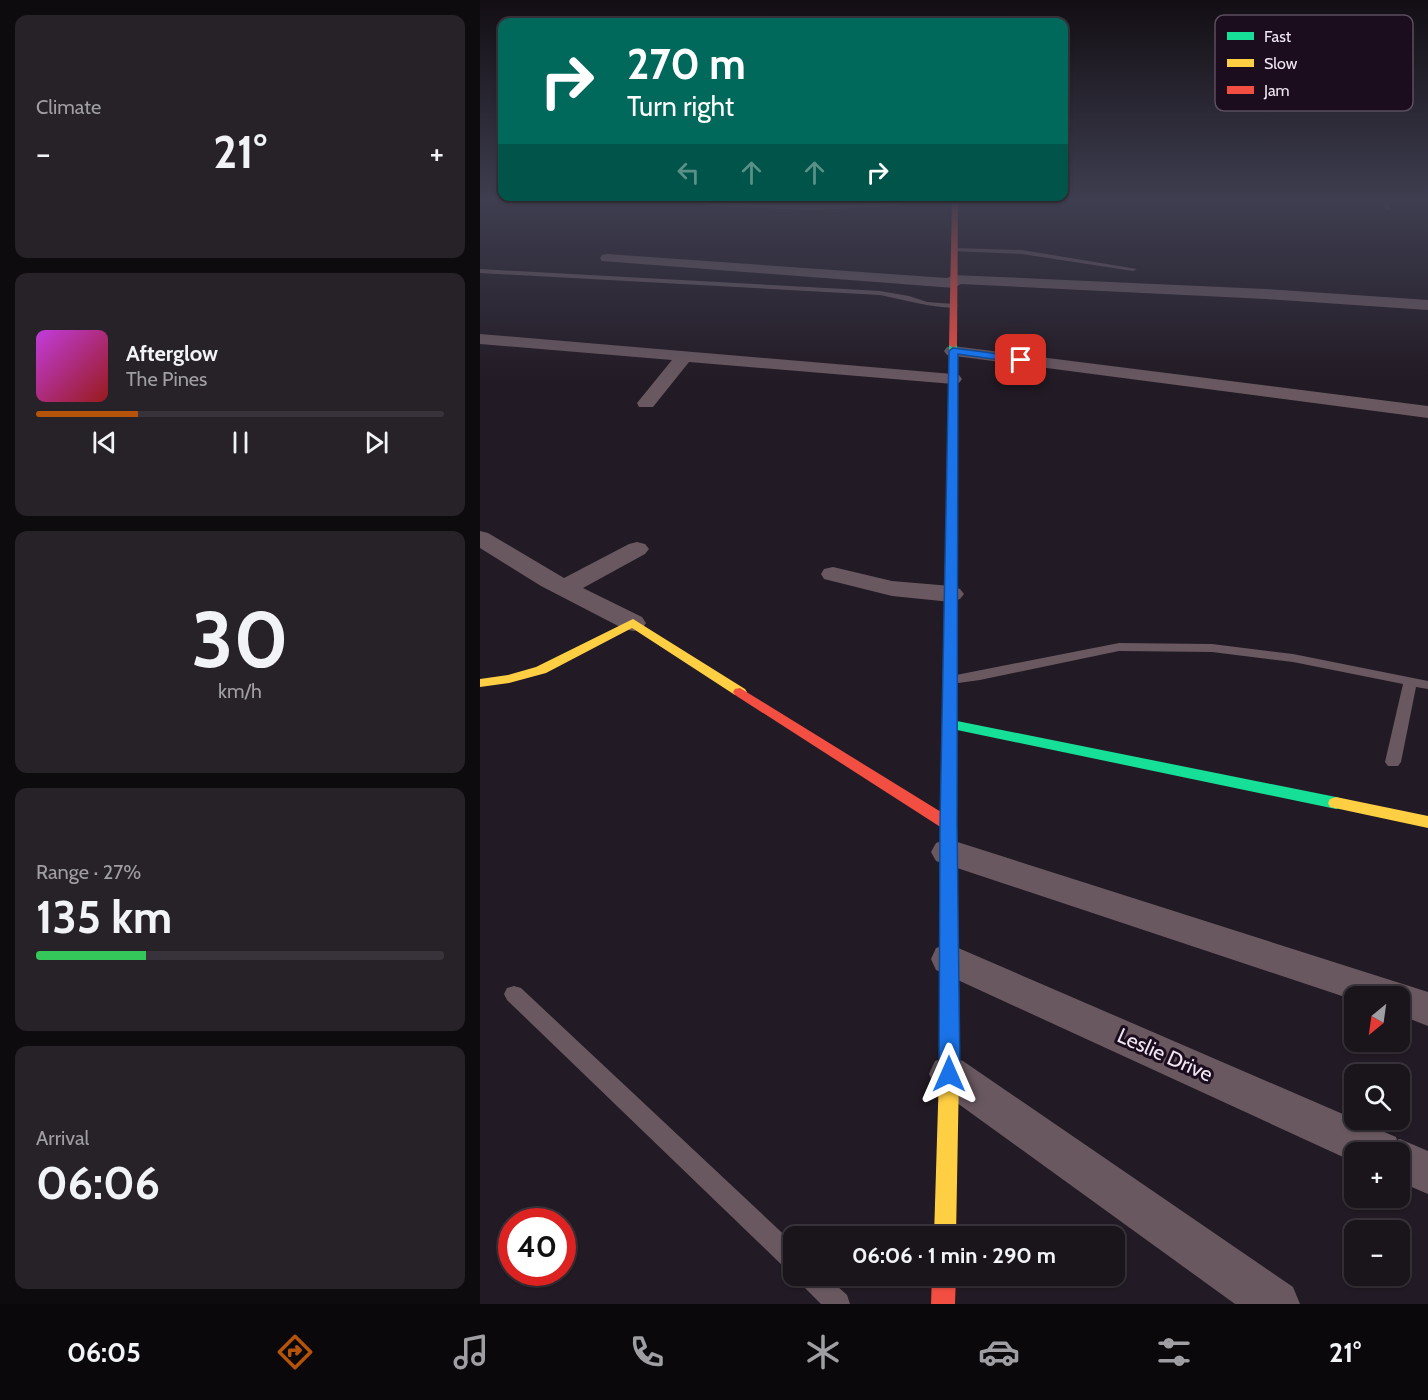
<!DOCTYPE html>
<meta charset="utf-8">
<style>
body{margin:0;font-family:Cabin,sans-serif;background:#272128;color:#f1f3f6;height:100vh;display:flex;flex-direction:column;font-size:22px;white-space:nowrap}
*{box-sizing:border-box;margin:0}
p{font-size:20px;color:#9f9ea3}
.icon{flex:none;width:33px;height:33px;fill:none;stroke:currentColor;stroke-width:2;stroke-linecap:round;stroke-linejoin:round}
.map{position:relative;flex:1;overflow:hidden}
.sheet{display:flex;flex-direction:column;gap:15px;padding:15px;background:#0e0b0f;width:480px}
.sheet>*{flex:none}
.hud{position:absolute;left:18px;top:18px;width:570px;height:183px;border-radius:12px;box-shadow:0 2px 4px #0004,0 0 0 2px #38333a;background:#00695c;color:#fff;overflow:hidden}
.needle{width:39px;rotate:209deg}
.controls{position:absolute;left:864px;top:986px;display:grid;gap:12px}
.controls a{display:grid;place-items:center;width:66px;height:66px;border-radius:12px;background:#1a141b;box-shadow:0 2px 4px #0004,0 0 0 2px #38333a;font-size:30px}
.speed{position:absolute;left:18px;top:1208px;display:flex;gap:12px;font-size:30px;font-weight:700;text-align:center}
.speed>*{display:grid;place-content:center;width:78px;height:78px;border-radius:50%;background:#1a141b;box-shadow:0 2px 4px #0004,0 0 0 2px #38333a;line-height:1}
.speed .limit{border:9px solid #d22;background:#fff;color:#111}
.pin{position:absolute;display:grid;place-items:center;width:51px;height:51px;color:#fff;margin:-26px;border-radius:12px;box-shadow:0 3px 9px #0006}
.me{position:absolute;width:66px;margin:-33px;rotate:0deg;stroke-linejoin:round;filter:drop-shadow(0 0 4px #0008)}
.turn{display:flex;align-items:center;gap:21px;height:126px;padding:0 30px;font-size:27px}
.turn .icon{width:78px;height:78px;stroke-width:2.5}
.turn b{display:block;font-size:42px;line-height:51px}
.lanes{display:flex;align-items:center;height:57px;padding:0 30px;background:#0003;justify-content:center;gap:30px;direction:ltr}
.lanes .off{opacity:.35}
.big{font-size:45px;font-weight:700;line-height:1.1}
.sheet .card{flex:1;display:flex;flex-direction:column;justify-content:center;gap:9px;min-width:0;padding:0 21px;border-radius:12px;background:#272128}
.sheet .dial{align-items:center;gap:0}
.dial b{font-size:78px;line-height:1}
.song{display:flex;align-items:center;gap:18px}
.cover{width:72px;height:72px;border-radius:9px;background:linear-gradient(135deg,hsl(290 70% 55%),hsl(0 70% 35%))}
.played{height:6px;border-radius:3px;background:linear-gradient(90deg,#b45309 25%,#38333a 25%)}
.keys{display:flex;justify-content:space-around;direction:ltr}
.heat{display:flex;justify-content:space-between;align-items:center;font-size:33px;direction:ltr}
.charge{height:9px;border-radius:4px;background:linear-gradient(90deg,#34c759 27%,#38333a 0)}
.trip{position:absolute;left:303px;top:1226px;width:342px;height:60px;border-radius:12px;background:#1a141b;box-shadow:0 2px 4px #0004,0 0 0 2px #38333a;font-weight:700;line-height:60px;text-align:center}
.tab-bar{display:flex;height:96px;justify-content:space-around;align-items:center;background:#0a080b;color:#9f9ea3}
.tab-bar .icon{width:42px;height:42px}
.tab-bar .on{color:#b45309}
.tab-bar b{font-size:27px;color:#f1f3f6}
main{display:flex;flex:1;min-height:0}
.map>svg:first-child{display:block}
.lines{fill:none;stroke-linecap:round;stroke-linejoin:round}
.lane{fill:#695860;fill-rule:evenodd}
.street{fill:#695860;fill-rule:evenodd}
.fast{fill:#16e098;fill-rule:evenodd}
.slow{fill:#ffcf43;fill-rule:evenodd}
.jam{fill:#f24e42;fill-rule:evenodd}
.route{fill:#1a73e8;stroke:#114b97;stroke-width:1.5}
.labels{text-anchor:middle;stroke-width:6;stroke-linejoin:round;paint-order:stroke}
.near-street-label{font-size:21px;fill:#f1e7f3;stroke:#1b0d1e}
.key{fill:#1b0d1e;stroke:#5b4e5e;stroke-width:1.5}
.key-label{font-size:16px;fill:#f1e7f3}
</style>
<main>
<section class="sheet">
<div class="card"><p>Climate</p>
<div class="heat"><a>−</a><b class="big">21°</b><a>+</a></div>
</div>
<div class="card">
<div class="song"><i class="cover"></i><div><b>Afterglow</b><p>The Pines</p></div></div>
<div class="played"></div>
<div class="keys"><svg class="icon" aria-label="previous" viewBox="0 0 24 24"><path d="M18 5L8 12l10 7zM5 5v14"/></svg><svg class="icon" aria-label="pause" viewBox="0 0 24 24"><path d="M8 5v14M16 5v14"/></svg><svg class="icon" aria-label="next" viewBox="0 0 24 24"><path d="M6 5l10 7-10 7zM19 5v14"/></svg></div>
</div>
<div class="card dial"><b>30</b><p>km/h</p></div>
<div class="card"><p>Range · 27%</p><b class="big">135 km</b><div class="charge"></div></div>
<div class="card"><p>Arrival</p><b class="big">06:06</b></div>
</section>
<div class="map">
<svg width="948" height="1304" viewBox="0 0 948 1304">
<rect width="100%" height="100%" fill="#221a24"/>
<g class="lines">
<g class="lane">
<path d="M902 202H908L910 210H906Z"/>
<path d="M473 248 542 250 657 269 653 271 542 254 471 251Z"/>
<path d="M0 269 400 291 429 296 447 302 474 304 478 306 474 308C448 307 425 300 400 295L0 273Z"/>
<path d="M639 643 732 644 813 654 948 681V689L936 687 921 762 918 766H908L905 762 923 684 813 662 732 652 639 651 500 680 471 684 464 680 471 676Z"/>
<path d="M34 986 41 988 314 1244V1272L306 1269 27 1000 24 994 27 988Z"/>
<path d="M316 1275H345L367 1295 370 1304H341L320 1283Z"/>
</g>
<g class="street">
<path d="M221 202H423L417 206 333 210 227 206Z"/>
<path d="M127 254 467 278 474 275 786 289 948 300V310L786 299 481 284 474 288 122 261 120 258 122 255Z"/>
<path d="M0 334 473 374 479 375 482 379 479 383 473 384 209 362 173 407H159L157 403 192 360 0 344Z"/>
<path d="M473 346 948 406V418L467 355 464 351 467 347Z"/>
<path d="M0 531 8 533 84 578 149 544 157 542 165 544 169 549 165 554 103 588 162 617 166 623 162 629 153 631 144 629 61 586 0 548Z"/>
<path d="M353 567 412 581 471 586 480 589 484 594 480 599 471 602 412 596 344 579 341 574 344 569Z"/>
<path d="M468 839 948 992V1026L920 1015V996H874V1000L456 861 451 852 456 843Z"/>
<path d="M469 944 916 1137 917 1140 920 1139 948 1151V1194L920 1182V1152H874V1162L456 970 451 959 456 948Z"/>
<path d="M469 1056 483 1061 813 1287 820 1304H755L455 1087 449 1074 455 1061Z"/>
</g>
<path class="fast" d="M473 342 477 345V721L856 797 862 799 864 803 862 807 856 809 477 730V903L474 908 468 910 462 908 459 903 469 345Z"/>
<g class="slow">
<path d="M153 619 265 689 267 692 265 695H255L152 628 66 673 29 683 0 687V679L28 675 56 667Z"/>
<path d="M856 797 948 816V828L850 807 848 803 850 799Z"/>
<path d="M468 896 474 898 477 903 479 1074 476 1236H454L459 1074V903L462 898Z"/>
</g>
<g class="jam">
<path d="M472 202H478L477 345 473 348 469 345Z"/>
<path d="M260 688 474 820 476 824 474 828 468 830 462 828 255 695 253 692 255 689Z"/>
<path d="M452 1275H476L475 1304H451Z"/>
</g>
</g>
<linearGradient id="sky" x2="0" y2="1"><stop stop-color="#130e14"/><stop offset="0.52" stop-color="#3e3e50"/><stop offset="1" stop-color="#3e3e50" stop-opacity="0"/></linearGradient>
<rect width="948" height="385" fill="url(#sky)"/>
<path class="route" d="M473 348 541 357 546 360 541 363 478 354 477 824 480 1074 477 1081 469 1083 462 1081 459 1074 460 824 469 351Z"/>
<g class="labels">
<g class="near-street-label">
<text transform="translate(685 1055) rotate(24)" y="7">Leslie Drive</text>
</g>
</g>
<rect x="735" y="15" width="198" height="96" rx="9" class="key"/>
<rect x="747" y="32" width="27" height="8" fill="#16e098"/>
<rect x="747" y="59" width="27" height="8" fill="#ffcf43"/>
<rect x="747" y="86" width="27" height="8" fill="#f24e42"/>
<g class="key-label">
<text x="784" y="42">Fast</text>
<text x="784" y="69">Slow</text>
<text x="784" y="96">Jam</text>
</g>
</svg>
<div class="controls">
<a><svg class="needle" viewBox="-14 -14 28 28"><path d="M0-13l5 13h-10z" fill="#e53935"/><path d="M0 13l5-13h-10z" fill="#9f9ea3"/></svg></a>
<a><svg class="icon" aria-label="search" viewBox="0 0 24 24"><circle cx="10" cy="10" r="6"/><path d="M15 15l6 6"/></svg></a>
<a>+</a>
<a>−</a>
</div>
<div class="speed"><div class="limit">40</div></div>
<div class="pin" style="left:541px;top:360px;background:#d93025"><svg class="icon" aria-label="arrive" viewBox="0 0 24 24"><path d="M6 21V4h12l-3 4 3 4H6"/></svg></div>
<svg class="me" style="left:469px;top:1074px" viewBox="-20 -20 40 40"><path d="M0-17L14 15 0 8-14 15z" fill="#1a73e8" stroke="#fff" stroke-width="4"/></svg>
<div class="trip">06:06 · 1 min · 290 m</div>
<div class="hud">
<div class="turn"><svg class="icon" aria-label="right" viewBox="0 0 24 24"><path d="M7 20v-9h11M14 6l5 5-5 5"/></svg><div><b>270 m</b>Turn right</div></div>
<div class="lanes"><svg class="icon off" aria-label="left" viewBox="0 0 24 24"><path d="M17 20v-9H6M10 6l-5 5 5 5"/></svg><svg class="icon off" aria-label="ahead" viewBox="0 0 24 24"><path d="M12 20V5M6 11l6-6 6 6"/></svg><svg class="icon off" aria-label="ahead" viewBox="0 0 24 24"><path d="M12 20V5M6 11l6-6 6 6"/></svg><svg class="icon" aria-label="right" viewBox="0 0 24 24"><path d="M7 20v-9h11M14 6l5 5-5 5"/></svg></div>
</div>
</div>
</main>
<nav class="tab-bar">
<b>06:05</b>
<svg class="icon on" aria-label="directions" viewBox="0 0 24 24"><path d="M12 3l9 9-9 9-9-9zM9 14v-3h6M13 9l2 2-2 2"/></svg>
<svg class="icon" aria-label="music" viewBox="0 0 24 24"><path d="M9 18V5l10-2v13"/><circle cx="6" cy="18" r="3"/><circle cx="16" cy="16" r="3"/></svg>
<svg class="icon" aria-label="phone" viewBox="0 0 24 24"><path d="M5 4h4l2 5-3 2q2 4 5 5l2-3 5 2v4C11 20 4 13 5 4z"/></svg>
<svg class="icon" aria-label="climate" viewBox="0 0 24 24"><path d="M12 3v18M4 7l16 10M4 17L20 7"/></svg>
<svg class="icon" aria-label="car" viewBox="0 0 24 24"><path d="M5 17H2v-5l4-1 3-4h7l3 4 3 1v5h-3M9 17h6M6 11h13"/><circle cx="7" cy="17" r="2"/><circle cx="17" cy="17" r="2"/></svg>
<svg class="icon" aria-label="filters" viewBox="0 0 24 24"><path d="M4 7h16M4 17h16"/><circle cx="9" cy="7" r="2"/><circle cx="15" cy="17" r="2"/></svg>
<b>21°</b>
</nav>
